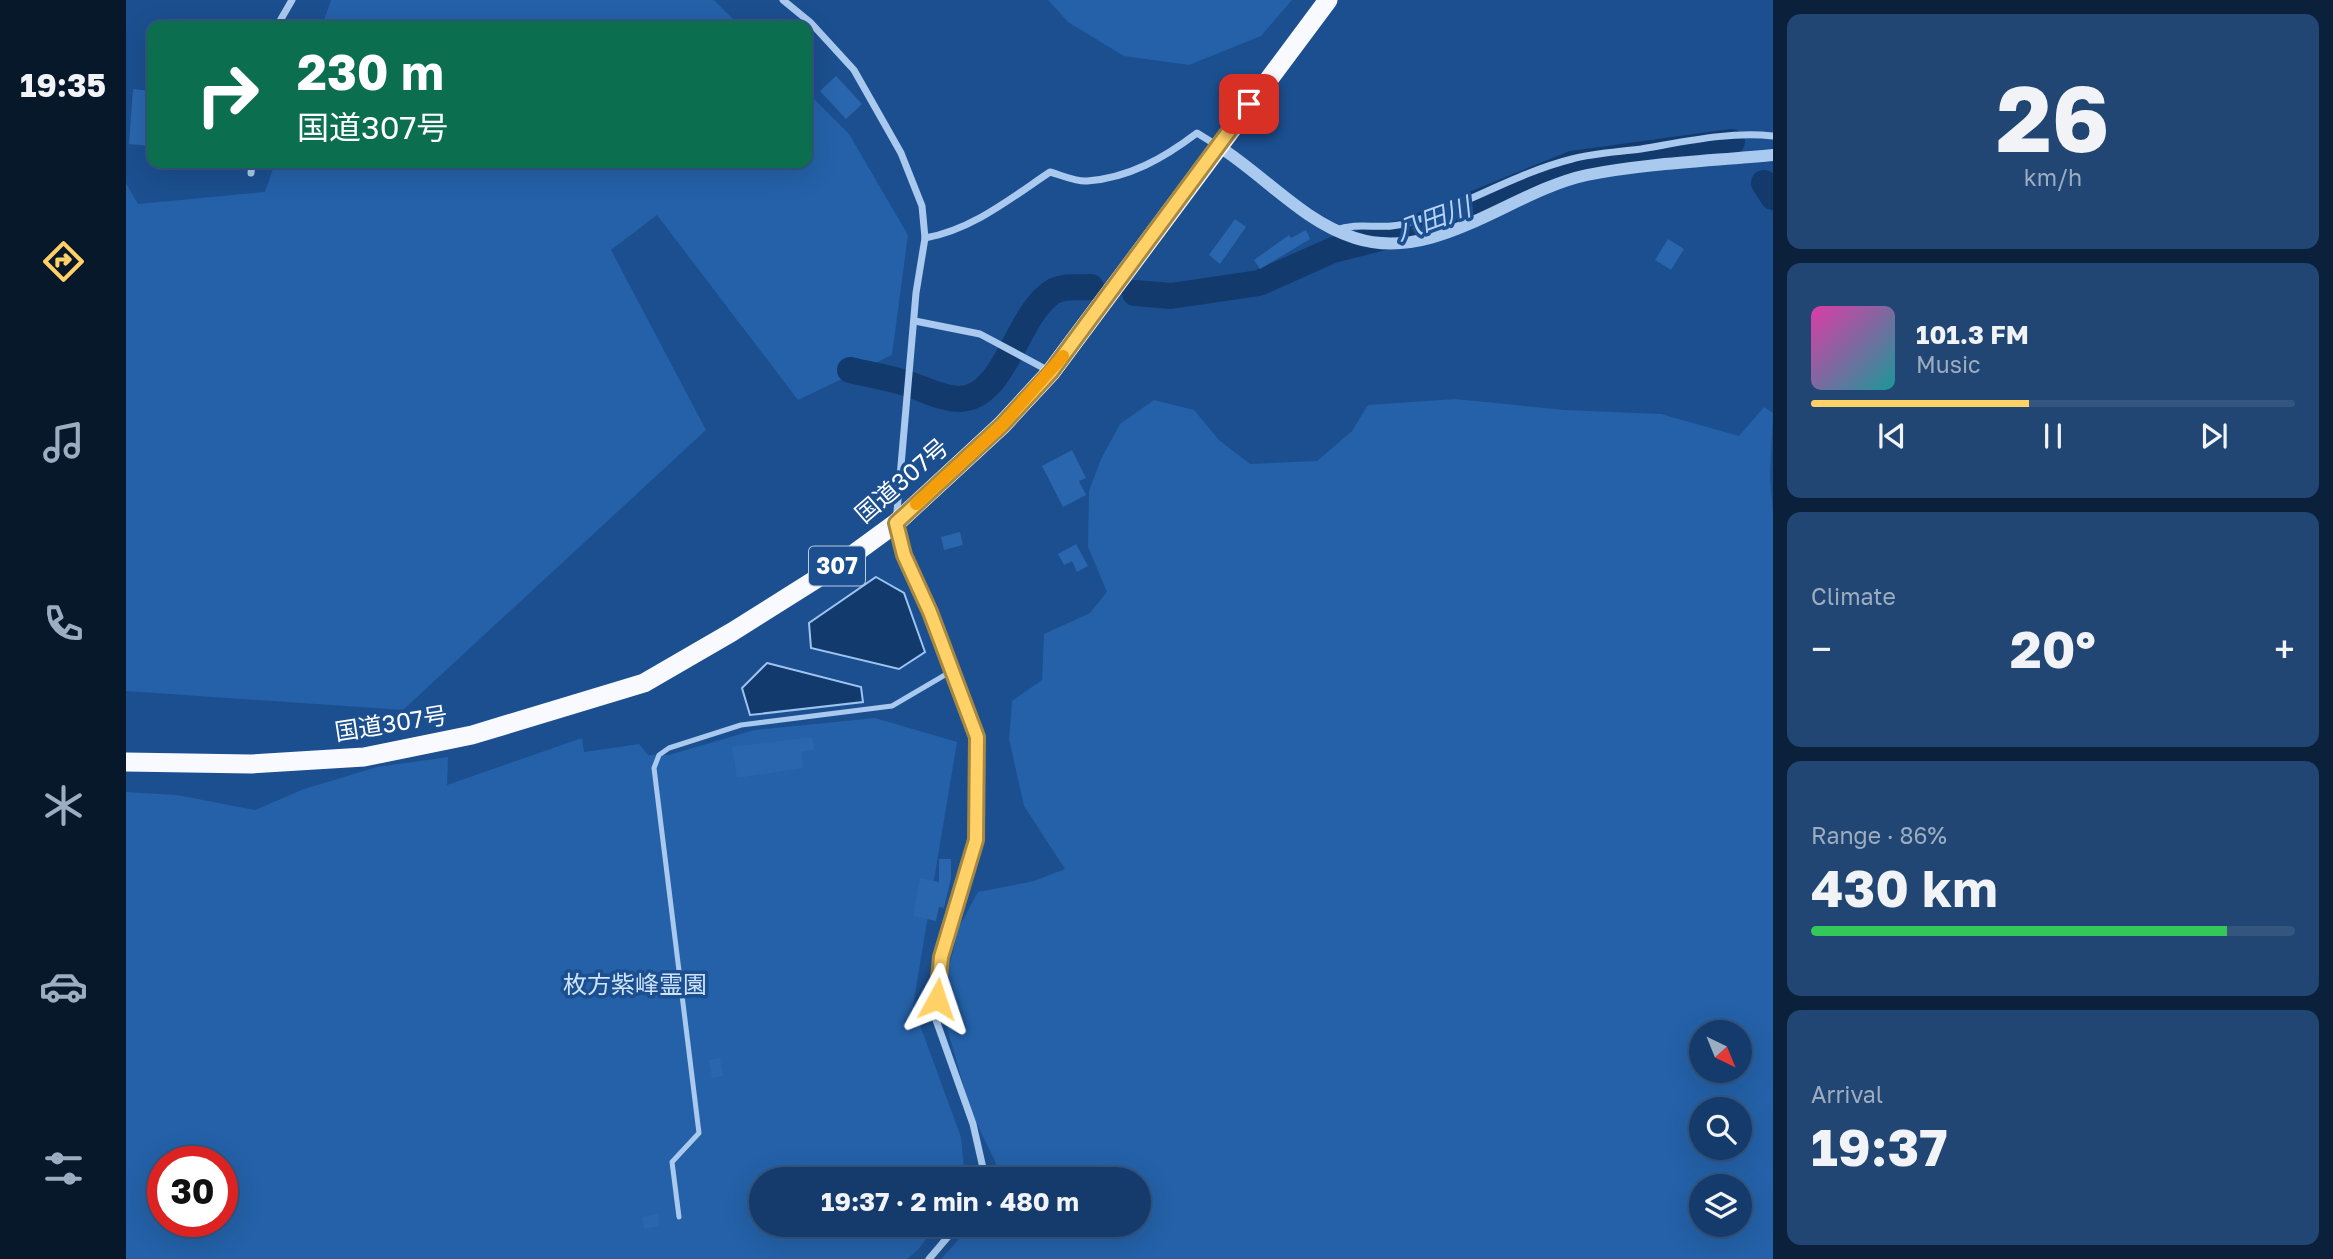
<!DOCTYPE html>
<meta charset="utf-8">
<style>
body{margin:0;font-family:"Golos Text","Noto Sans JP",sans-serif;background:#214673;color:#f1f3f6;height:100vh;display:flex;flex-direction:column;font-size:26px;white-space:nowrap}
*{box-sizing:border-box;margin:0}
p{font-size:23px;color:#9dadc1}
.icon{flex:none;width:38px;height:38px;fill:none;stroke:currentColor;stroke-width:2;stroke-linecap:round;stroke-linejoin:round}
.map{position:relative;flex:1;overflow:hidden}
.panel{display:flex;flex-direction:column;gap:14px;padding:14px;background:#0b203b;width:560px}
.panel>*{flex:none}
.top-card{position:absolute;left:21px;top:21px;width:665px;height:147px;border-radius:14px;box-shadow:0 7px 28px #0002,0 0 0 2px #33557e;background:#0b6e4f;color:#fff;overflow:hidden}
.needle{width:46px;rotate:137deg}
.controls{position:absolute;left:1563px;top:1020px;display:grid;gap:14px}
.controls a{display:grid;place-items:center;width:63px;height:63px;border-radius:50%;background:#143b6b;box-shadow:0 7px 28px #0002,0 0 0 2px #33557e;font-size:35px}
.speed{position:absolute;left:21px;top:1146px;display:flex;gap:14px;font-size:35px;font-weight:700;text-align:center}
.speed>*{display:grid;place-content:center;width:91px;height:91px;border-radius:50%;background:#143b6b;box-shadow:0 7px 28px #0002,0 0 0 2px #33557e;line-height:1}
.speed .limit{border:10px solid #d22;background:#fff;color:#111}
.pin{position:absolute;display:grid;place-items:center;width:60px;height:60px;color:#fff;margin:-30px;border-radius:14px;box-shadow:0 4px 10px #0006}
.me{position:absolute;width:77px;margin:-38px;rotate:5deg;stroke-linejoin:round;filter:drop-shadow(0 0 5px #0008)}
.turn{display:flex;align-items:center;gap:24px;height:147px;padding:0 35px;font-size:32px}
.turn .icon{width:91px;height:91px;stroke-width:2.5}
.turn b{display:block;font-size:49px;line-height:60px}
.big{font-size:52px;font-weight:700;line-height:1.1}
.panel .tile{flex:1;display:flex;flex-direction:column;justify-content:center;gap:10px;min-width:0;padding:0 24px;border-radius:14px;background:#214673}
.panel .dial{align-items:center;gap:0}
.dial b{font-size:91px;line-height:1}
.song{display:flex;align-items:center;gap:21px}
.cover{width:84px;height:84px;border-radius:10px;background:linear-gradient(135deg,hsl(320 70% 55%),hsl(180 70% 35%))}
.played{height:7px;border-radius:4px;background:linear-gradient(90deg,#ffd166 45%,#33557e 45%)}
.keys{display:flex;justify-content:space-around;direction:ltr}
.heat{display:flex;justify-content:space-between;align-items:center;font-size:38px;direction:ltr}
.charge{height:10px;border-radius:5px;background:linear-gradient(90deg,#34c759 86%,#33557e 0)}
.trip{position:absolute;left:623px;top:1167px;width:402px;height:70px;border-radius:35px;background:#143b6b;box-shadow:0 7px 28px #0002,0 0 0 2px #33557e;font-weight:700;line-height:70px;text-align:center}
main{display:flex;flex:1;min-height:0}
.tabs{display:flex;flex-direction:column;width:126px;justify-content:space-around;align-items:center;background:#08182b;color:#9dadc1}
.tabs .icon{width:49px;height:49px}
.tabs .current{color:#ffd166}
.tabs b{font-size:32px;color:#f1f3f6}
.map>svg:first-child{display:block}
.green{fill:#2461a8;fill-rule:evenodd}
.water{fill:#123a6d;stroke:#9cc4f0;stroke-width:2}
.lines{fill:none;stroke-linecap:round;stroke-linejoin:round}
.river{stroke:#123a6d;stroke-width:26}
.building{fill:#2a66ad}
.service{stroke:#a9c9ee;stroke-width:5}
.minor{stroke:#a9c9ee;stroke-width:7}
.tertiary{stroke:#a9c9ee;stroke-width:12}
.trunk{stroke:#f8faff;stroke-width:19}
.route-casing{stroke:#a68842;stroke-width:18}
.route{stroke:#ffd166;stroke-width:12}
.slow{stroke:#f59e0b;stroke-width:12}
.labels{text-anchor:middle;stroke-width:7;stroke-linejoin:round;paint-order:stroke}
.shield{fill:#1b4f8f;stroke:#bbcadd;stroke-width:2}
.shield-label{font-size:23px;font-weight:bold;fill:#fff}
.street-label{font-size:24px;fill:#fff;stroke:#1b4f8f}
.park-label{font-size:24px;fill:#cfe3fa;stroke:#1b4f8f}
.water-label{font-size:26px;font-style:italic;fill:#b5d3f5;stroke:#1b4f8f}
</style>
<main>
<nav class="tabs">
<b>19:35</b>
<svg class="icon current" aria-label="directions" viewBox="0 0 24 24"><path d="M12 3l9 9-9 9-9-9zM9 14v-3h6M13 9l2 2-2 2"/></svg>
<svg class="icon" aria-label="music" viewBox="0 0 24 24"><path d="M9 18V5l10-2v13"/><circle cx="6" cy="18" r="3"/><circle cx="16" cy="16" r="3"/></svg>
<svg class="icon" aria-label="phone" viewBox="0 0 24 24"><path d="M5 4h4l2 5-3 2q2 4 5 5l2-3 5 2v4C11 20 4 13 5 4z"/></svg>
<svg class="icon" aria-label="climate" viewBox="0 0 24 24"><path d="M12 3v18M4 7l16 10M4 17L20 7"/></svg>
<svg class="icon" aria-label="car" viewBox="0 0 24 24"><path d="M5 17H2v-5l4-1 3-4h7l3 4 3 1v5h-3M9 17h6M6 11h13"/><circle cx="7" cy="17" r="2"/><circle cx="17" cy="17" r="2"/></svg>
<svg class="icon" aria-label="filters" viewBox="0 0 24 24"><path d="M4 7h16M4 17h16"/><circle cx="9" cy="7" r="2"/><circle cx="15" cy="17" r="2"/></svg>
</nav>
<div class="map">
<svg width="1647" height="1259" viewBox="0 0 1647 1259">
<rect width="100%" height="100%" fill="#1b4f8f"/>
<g class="green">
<path d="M205 0H588L614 26H196Z"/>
<path d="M922 0H1166L1135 36 1063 65 998 56 942 22Z"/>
<path d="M681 92 723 134 782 235 766 355 672 400 531 215 485 250 580 430 277 710 0 691V183L12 204 139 192 149 163H681Z"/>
<path d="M1329 399 1439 410 1535 414 1613 436 1638 407 1647 413 1644 477 1647 512V1259H815L846 1225H1013V1180L868 1179 870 1163 845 1112 814 1003 833 927 852 892 908 881 939 869 898 806 883 739 886 701 916 680 918 634 964 613 981 592 962 547 963 491 975 459 994 424 1028 400 1068 410 1093 440 1124 464 1191 461 1226 431 1242 405ZM1575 1032H1614V1071H1575ZM1575 1110H1614V1148H1575ZM1575 1186H1614V1225H1575Z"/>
<path d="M749 718 831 742 787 1006 835 1137 839 1179 635 1180V1225H810L792 1250 781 1259H0V792L51 795 129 810 178 789 251 767 322 757 321 785 456 738 458 752 513 744 522 755H543L628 730ZM37 1162H96V1222H37Z"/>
</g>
<g class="water">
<path d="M750 577 778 593 799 652 773 669 685 648 683 623Z"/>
<path d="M641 663 735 687 737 702 624 715 616 688Z"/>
</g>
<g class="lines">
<g class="river">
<path d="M1638 183 1647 197"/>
<path d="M1009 293 1045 296 1133 283 1207 250 1282 231 1446 164 1606 142"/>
<path d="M724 370C741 374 759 377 776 382 795 387 812 398 832 399 880 400 890 313 928 291 940 285 952 288 965 287"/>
</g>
</g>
<g class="building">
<path d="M710 76 736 104 720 119 694 91Z"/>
<path d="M7 89 26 91V146L3 144Z"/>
<path d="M1109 219 1120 227 1094 264 1083 255Z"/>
<path d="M1180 230 1184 239 1134 269 1128 260 1163 235 1165 238Z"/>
<path d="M1542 239 1558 249 1545 270 1529 260Z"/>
<path d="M946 450 960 478 953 481 960 495 937 507 916 466Z"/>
<path d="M834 532 837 545 818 550 815 537Z"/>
<path d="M950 544 962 566 951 572 946 561 938 565 932 554Z"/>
<path d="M686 737 688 750 675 752 677 768 611 778 606 747Z"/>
<path d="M813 859H825V878L818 908 813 907 810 921 787 916 794 878 813 882Z"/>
<path d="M594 1058 597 1076 586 1078 583 1060Z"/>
<path d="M532 1214 533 1226 518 1229 516 1217Z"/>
</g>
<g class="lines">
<path class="service" d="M553 1217 546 1162 573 1133 528 768 533 755 543 748 615 725 766 706 824 672"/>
<g class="minor">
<path d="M657 0 685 23 728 70 775 153 796 206 799 238 790 293 770 523 778 555 804 612 851 737 850 840 815 957 810 1020 847 1124 857 1168 856 1180"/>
<path d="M151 26 166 0"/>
<path d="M125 173 126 163"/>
<path d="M1210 230C1233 221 1257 231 1282 223 1338 206 1390 173 1446 159 1468 153 1492 152 1515 149 1557 142 1604 131 1647 136"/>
<path d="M799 238C846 230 885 198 924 172 935 175 950 182 961 181 1003 178 1038 158 1071 133L1092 146"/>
<path d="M789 321 854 334 925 372"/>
<path d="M803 1259 832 1225"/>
</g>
<path class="tertiary" d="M1092 146C1138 175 1176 221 1229 238 1310 264 1385 191 1461 175 1522 163 1586 161 1647 155"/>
<path class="trunk" d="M0 762 125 764 238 757 346 735 518 683 606 632 714 564 770 523 876 425 925 372 1202 0"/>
</g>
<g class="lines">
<g class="route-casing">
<path id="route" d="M811 999 815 957 850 840 851 737 804 612 778 555 770 523 876 425 925 372 1123 104"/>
</g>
<use href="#route" class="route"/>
<path class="slow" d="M790 504 876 425 937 356"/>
</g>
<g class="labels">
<rect class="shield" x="683" y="546.5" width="56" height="39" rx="5"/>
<g class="shield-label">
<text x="711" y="574">307</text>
</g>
<g class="street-label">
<text transform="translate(776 481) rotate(-41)" y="8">国道307号</text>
<text transform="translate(265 724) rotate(-9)" y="8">国道307号</text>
</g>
<g class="park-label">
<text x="509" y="993">枚方紫峰霊園</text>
</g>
<g class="water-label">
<text transform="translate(1307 219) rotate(-20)" y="9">八田川</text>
</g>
</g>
</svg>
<div class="controls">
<a><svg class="needle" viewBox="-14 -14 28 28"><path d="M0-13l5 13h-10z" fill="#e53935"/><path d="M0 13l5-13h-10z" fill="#9dadc1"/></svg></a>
<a><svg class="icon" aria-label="search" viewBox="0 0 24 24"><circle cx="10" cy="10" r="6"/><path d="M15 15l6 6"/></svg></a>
<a><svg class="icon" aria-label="layers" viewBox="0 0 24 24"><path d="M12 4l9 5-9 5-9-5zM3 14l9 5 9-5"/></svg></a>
</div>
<div class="speed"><div class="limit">30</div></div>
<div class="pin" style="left:1123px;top:104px;background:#d93025"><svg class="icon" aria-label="arrive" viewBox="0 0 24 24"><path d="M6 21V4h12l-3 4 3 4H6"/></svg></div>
<svg class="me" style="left:811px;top:999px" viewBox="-20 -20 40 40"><path d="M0-17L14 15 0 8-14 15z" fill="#ffd166" stroke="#fff" stroke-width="4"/></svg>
<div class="trip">19:37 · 2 min · 480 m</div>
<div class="top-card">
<div class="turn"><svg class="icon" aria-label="right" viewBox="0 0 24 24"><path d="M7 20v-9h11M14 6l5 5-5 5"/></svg><div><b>230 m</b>国道307号</div></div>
</div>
</div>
<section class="panel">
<div class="tile dial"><b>26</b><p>km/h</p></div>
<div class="tile">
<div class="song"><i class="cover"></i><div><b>101.3 FM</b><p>Music</p></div></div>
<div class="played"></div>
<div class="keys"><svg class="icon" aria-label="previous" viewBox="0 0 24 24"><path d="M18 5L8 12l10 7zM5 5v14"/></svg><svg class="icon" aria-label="pause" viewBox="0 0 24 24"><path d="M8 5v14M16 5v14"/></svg><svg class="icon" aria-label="next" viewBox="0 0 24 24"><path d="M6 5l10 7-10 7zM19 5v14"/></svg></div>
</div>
<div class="tile"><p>Climate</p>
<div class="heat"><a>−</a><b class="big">20°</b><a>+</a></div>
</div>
<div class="tile"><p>Range · 86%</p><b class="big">430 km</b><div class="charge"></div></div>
<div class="tile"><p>Arrival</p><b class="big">19:37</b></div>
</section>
</main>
